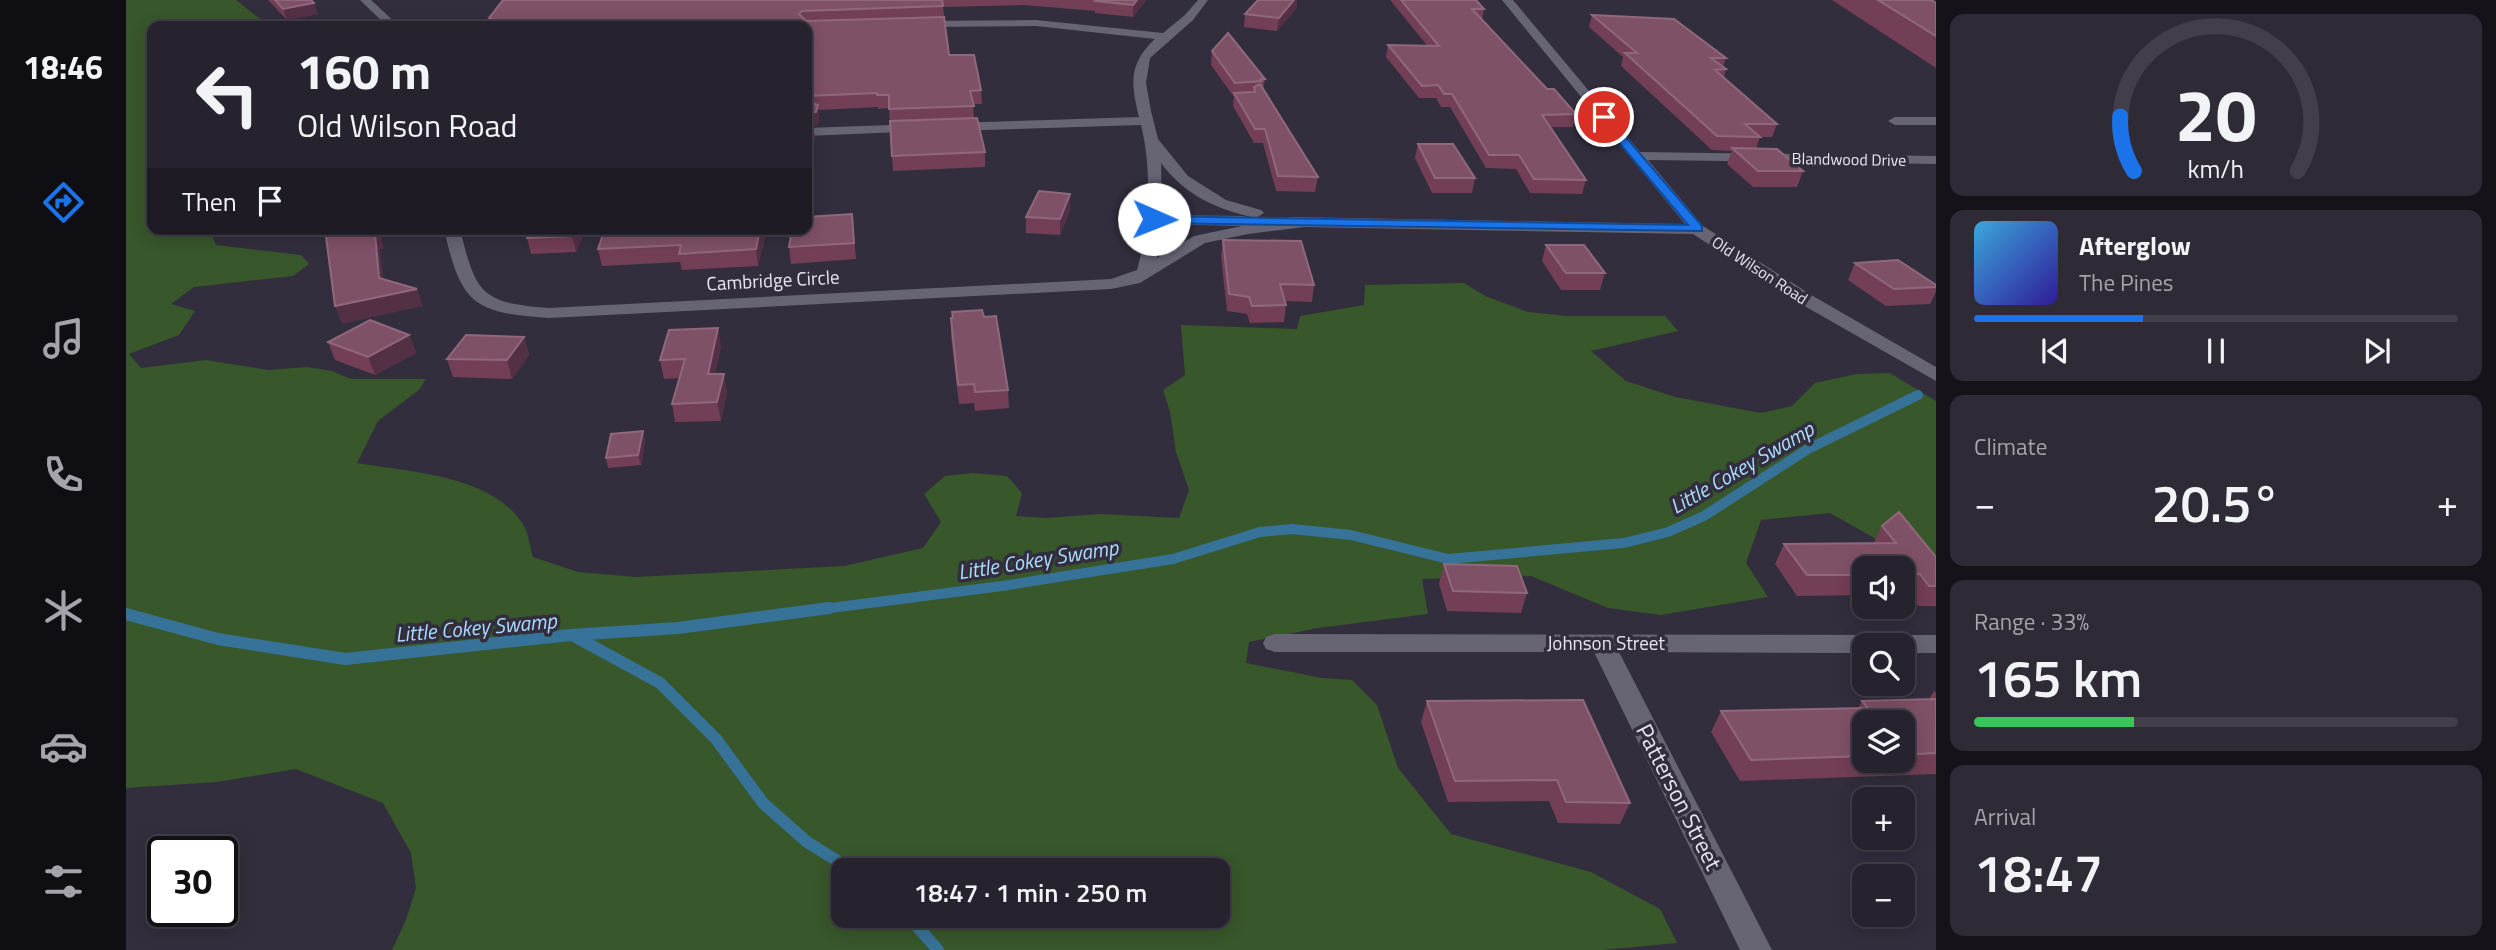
<!DOCTYPE html>
<meta charset="utf-8">
<style>
body{margin:0;font-family:"Titillium Web",sans-serif;background:#2e2a36;color:#f1f3f6;height:100vh;display:flex;flex-direction:column;font-size:26px;white-space:nowrap}
*{box-sizing:border-box;margin:0}
p{font-size:23px;color:#a4a4aa}
.icon{flex:none;width:38px;height:38px;fill:none;stroke:currentColor;stroke-width:2;stroke-linecap:round;stroke-linejoin:round}
.map{position:relative;flex:1;overflow:hidden}
.drawer{display:flex;flex-direction:column;gap:14px;padding:14px;background:#151319;width:560px}
.drawer>*{flex:none}
.guide{position:absolute;left:21px;top:21px;width:665px;height:214px;border-radius:14px;box-shadow:0 4px 18px #0003,0 0 0 2px #423f4a;background:#26222e;color:#f1f3f6;overflow:hidden}
.buttons{position:absolute;left:1726px;top:556px;display:grid;gap:14px}
.buttons a{display:grid;place-items:center;width:63px;height:63px;border-radius:14px;background:#26222e;box-shadow:0 4px 18px #0003,0 0 0 2px #423f4a;font-size:35px}
.speed{position:absolute;left:21px;top:836px;display:flex;gap:14px;font-size:35px;font-weight:700;text-align:center}
.speed>*{display:grid;place-content:center;width:91px;height:91px;border-radius:50%;background:#26222e;box-shadow:0 4px 18px #0003,0 0 0 2px #423f4a;line-height:1}
.speed .limit{border:4px solid #111;border-radius:10px;background:#fff;color:#111}
.pin{position:absolute;display:grid;place-items:center;width:60px;height:60px;color:#fff;margin:-30px;border:4px solid #fff;border-radius:50%;box-shadow:0 2px 7px #0007}
.me{position:absolute;width:77px;margin:-38px;rotate:91deg;stroke-linejoin:round;filter:drop-shadow(0 0 5px #0008)}
.turn{display:flex;align-items:center;gap:24px;height:147px;padding:0 35px;font-size:32px}
.turn .icon{width:91px;height:91px;stroke-width:2.5}
.turn b{display:block;font-size:49px;line-height:60px}
.then{display:flex;align-items:center;height:66px;padding:0 35px;background:#0003;gap:14px;font-size:26px}
.big{font-size:52px;font-weight:600;line-height:1.1}
.drawer .tile{flex:1;display:flex;flex-direction:column;justify-content:center;gap:10px;min-width:0;padding:0 24px;border-radius:14px;background:#2e2a36}
.drawer .dial{align-items:center;gap:0}
.dial svg{height:182px;overflow:visible;fill:none;stroke:#423f4a;stroke-width:7;stroke-linecap:round;text-anchor:middle}
.dial text{fill:#f1f3f6;stroke:none}
.song{display:flex;align-items:center;gap:21px}
.cover{width:84px;height:84px;border-radius:10px;background:linear-gradient(135deg,hsl(200 70% 55%),hsl(250 70% 35%))}
.played{height:7px;border-radius:4px;background:linear-gradient(90deg,#1a73e8 35%,#423f4a 35%)}
.keys{display:flex;justify-content:space-around;direction:ltr}
.heat{display:flex;justify-content:space-between;align-items:center;font-size:38px;direction:ltr}
.charge{height:10px;border-radius:5px;background:linear-gradient(90deg,#34c759 33%,#423f4a 0)}
.trip{position:absolute;left:705px;top:858px;width:399px;height:70px;border-radius:14px;background:#26222e;box-shadow:0 4px 18px #0003,0 0 0 2px #423f4a;font-weight:600;line-height:70px;text-align:center}
main{display:flex;flex:1;min-height:0}
.menu{display:flex;flex-direction:column;width:126px;justify-content:space-around;align-items:center;background:#0f0e12;color:#a4a4aa}
.menu .icon{width:49px;height:49px}
.menu .selected{color:#1a73e8}
.menu b{font-size:32px;color:#f1f3f6}
.map>svg:first-child{display:block}
.green{fill:#38572b;fill-rule:evenodd}
.lines{fill:none;stroke-linecap:round;stroke-linejoin:round}
.stream-far1{stroke:#377398;stroke-width:10}
.stream{stroke:#377398;stroke-width:12}
.minor{fill:#676474;fill-rule:evenodd}
.wall{fill:#733f56;fill-rule:evenodd}
.shaded-wall{fill:#543045}
.building{fill:#7f5167;stroke:#90687c;stroke-width:2}
.route{fill:#1a73e8;stroke:#114b97;stroke-width:2}
.labels{text-anchor:middle;stroke-width:7;stroke-linejoin:round;paint-order:stroke}
.far-street-label{font-size:16px;fill:#e7e6ef;stroke:#322e3d}
.street-label{font-size:19px;fill:#e7e6ef;stroke:#322e3d}
.water-label{font-size:21px;font-style:italic;fill:#abdcff;stroke:#322e3d}
.near-street-label{font-size:23px;fill:#e7e6ef;stroke:#322e3d}
</style>
<main>
<nav class="menu">
<b>18:46</b>
<svg class="icon selected" aria-label="directions" viewBox="0 0 24 24"><path d="M12 3l9 9-9 9-9-9zM9 14v-3h6M13 9l2 2-2 2"/></svg>
<svg class="icon" aria-label="music" viewBox="0 0 24 24"><path d="M9 18V5l10-2v13"/><circle cx="6" cy="18" r="3"/><circle cx="16" cy="16" r="3"/></svg>
<svg class="icon" aria-label="phone" viewBox="0 0 24 24"><path d="M5 4h4l2 5-3 2q2 4 5 5l2-3 5 2v4C11 20 4 13 5 4z"/></svg>
<svg class="icon" aria-label="climate" viewBox="0 0 24 24"><path d="M12 3v18M4 7l16 10M4 17L20 7"/></svg>
<svg class="icon" aria-label="car" viewBox="0 0 24 24"><path d="M5 17H2v-5l4-1 3-4h7l3 4 3 1v5h-3M9 17h6M6 11h13"/><circle cx="7" cy="17" r="2"/><circle cx="17" cy="17" r="2"/></svg>
<svg class="icon" aria-label="filters" viewBox="0 0 24 24"><path d="M4 7h16M4 17h16"/><circle cx="9" cy="7" r="2"/><circle cx="15" cy="17" r="2"/></svg>
</nav>
<div class="map">
<svg width="1810" height="950" viewBox="0 0 1810 950">
<rect width="100%" height="100%" fill="#322e3d"/>
<path class="green" d="M0 0H110L143 26H26V229H92L86 236 90 245 175 255 183 264 167 276 68 287 45 304 69 311 53 335 3 354 15 368 80 360 142 370 181 367 206 371 225 379H300L293 390 252 421 231 463C283 472 368 475 398 526 403 535 404 548 407 557L452 572 509 577 718 566 797 548 815 522 798 494 819 476 846 473 881 476 896 493 890 516 920 518 975 514 1053 518 1063 490 1050 452 1044 412 1037 390 1059 375 1055 325 1171 329 1174 316 1238 305 1239 285 1338 283 1359 296 1402 312 1440 316H1539L1552 331 1465 351 1500 381 1549 397 1635 413 1666 406 1689 383 1731 374 1764 373 1810 401V559L1750 539 1704 513 1635 520 1620 563 1642 597 1535 615 1482 608 1405 576 1296 579 1302 614 1192 628 1123 642 1120 663 1196 678 1226 680 1251 705 1272 768 1325 834 1465 872 1534 909 1551 943 1476 950H266L280 920 290 888 285 853 257 803 170 769 91 782 0 788ZM718 870H1092V915H718Z"/>
<g class="lines">
<path class="stream-far1" d="M689 610 876 586 1047 559 1134 532 1166 529 1225 535 1322 559 1498 543 1542 532 1578 516 1682 449 1792 395"/>
<g class="stream">
<path d="M0 614 92 639 219 659 445 635 552 628 703 608"/>
<path d="M446 635 534 683 590 739 637 803 681 842 726 870"/>
<path d="M781 915 812 950"/>
</g>
<g class="minor">
<path d="M234 0H245L273 26H261Z"/>
<path d="M1072 0H1082L1067 20 1024 58 1020 83 1025 111 1032 139 1062 176 1100 200 1135 210 1138 213 1130 218C1090 209 1060 196 1035 163L1036 215 1117 216 1122 218 1125 221 1122 224 1166 217 1559 224 1376 0H1387L1514 152 1810 156V164L1522 160 1577 226 1687 296 1810 367V381L1675 304 1567 234 1178 227 1122 234 1079 243 1014 283 985 289 423 318C347 313 335 304 318 229H334C350 294 355 303 423 308L985 279 1011 270C1024 225 1026 170 1015 125L826 131 819 127 826 123 1013 117C1005 84 1002 64 1029 39L910 26 791 27 785 24 791 21 910 20 1037 33 1059 15ZM1035 224 1116 226 1068 236 1031 258Z"/>
<path d="M1810 117V125H1769L1762 121 1769 117Z"/>
<path d="M793 124 798 125V131L681 136V128Z"/>
<path d="M1149 634 1810 635V653H1776V646H1738V653L1493 652 1646 950H1614L1468 652H1149L1140 649 1137 643 1140 637Z"/>
</g>
</g>
<g class="wall">
<path d="M142 0H185L192 14 161 20Z"/>
<path d="M377 0H1020L1007 17 969 13V11L898 5 817 7 823 55 855 90 856 104H847L848 118 859 152V167L767 171 763 108 752 109V107L692 110 693 118 692 125 687 126 689 138 681 175V26H365L363 18Z"/>
<path d="M1132 0H1171V7L1151 31 1118 27 1119 14Z"/>
<path d="M1264 0H1350L1358 9 1356 20 1421 89 1450 114 1447 127H1425L1460 180 1456 194 1404 193 1390 169 1360 168 1324 107H1315L1310 98H1293L1260 57 1262 45H1301Z"/>
<path d="M1706 0H1805L1810 3V68Z"/>
<path d="M1466 15 1600 58 1597 67 1600 69 1598 77 1651 124 1646 137H1634L1630 149 1677 171 1671 187H1627L1601 164 1606 151 1586 150 1495 66 1497 57 1463 27Z"/>
<path d="M1086 51 1139 79 1137 91 1192 177 1189 192 1150 191 1137 143H1128L1107 106 1108 97 1085 65Z"/>
<path d="M1292 144 1349 178 1346 193H1306L1289 158Z"/>
<path d="M944 194V210L934 235 900 233V217Z"/>
<path d="M726 214 730 259 665 264 663 247Z"/>
<path d="M460 229 450 252 405 254 401 238Z"/>
<path d="M641 229 632 266 556 270 554 262 476 266 472 249Z"/>
<path d="M1097 240 1188 285 1186 302 1159 301 1160 305 1158 322 1124 323 1121 314 1101 311 1095 256Z"/>
<path d="M1420 245 1479 273 1474 290H1435L1416 261Z"/>
<path d="M1729 263 1810 285V292L1804 304 1760 306 1722 280Z"/>
<path d="M826 312 858 317 882 390 883 408 849 411 848 403 833 404 825 336V318H827Z"/>
<path d="M283 335 290 353 249 375 209 360 202 342Z"/>
<path d="M398 337 403 355 386 379 327 377 321 359Z"/>
<path d="M595 346 589 374 601 392 595 421 549 422 546 404 553 378 538 379 534 360Z"/>
<path d="M517 431 519 441 515 465 482 468 480 458Z"/>
<path d="M1756 526 1810 557V606H1792L1783 594H1776V569H1738V595L1671 596 1649 564 1658 544H1747Z"/>
<path d="M1318 564 1401 593 1395 613 1321 611 1313 584Z"/>
<path d="M1808 691 1810 693V774L1614 781 1585 732 1595 711 1732 708 1736 701 1803 699ZM1738 723H1776V761H1738Z"/>
<path d="M1301 701 1504 803 1494 824 1432 823 1423 801 1322 802 1295 722Z"/>
</g>
<g class="shaded-wall">
<path d="M1011 0H1020L1007 17V5Z"/>
<path d="M1168 0H1171V7L1151 31 1153 18Z"/>
<path d="M188 3 192 14 161 20 157 9Z"/>
<path d="M692 105 693 118 692 125 687 126 689 138 681 175V114Z"/>
<path d="M944 194V210L934 235V219Z"/>
<path d="M252 229H253L258 249H254L259 295 253 278 249 233Z"/>
<path d="M449 229H460L450 252 446 236Z"/>
<path d="M634 229H641L632 266 630 249Z"/>
<path d="M291 289 297 306 216 324 209 306Z"/>
<path d="M592 328 595 346 585 393 582 374Z"/>
<path d="M283 335 290 353 249 375 242 357Z"/>
<path d="M398 337 403 355 386 379 381 360Z"/>
<path d="M598 374 601 392 595 421 591 402Z"/>
<path d="M517 431 519 441 515 465 512 455Z"/>
</g>
<g class="building">
<path d="M149 0H185L188 3 157 9Z"/>
<path d="M377 0H816L817 6 676 11 673 14 680 21 818 17 823 55H848L855 90 844 91 848 106 763 109V95H751V93L681 96V26H387L363 18Z"/>
<path d="M970 0H1011L1007 5 969 1Z"/>
<path d="M1132 0H1168L1153 18 1119 14Z"/>
<path d="M1275 0H1350L1358 9H1346L1421 89H1428L1450 114 1416 115 1460 180 1408 179 1393 155H1363L1326 94H1318L1312 85 1296 86 1262 45 1313 46Z"/>
<path d="M1752 0H1805L1810 3V36Z"/>
<path d="M1466 15 1548 19 1600 58H1585L1600 69 1589 70 1651 124H1619L1634 137 1591 136 1499 53H1511Z"/>
<path d="M1102 33 1139 79H1135L1136 81 1109 83 1086 51Z"/>
<path d="M1134 84 1192 177 1152 176 1139 129H1129L1108 93 1129 92 1128 87Z"/>
<path d="M681 102 692 105 690 112 681 114Z"/>
<path d="M851 118 859 152 766 156 764 121Z"/>
<path d="M681 125H687L681 154Z"/>
<path d="M1292 144H1327L1349 178H1309Z"/>
<path d="M1606 148 1651 149 1677 171H1632Z"/>
<path d="M913 191 944 194 934 219 900 217Z"/>
<path d="M726 214 728 243 663 247 666 229H681V217Z"/>
<path d="M199 229H252V232L249 233 253 278 291 289 209 306Z"/>
<path d="M404 229H449L446 236 401 238Z"/>
<path d="M479 229H634L630 249 553 254 555 245 472 249Z"/>
<path d="M1097 240 1175 241 1188 285 1154 284 1160 305 1126 306 1123 297 1103 294Z"/>
<path d="M1420 245H1458L1479 273H1440Z"/>
<path d="M1772 260 1810 285V287L1768 289 1729 263Z"/>
<path d="M856 310 858 317 870 316 882 390 849 392 848 384 832 385 825 318H827L826 312Z"/>
<path d="M244 320 283 335 242 357 202 342Z"/>
<path d="M592 328 582 374H598L591 402 546 404 559 359 534 360 543 330Z"/>
<path d="M340 335 398 337 381 360 321 359Z"/>
<path d="M517 431 512 455 480 458 485 434Z"/>
<path d="M1773 512 1810 557V586H1803L1794 574H1776V569H1738V575H1681L1658 544 1770 543 1756 526Z"/>
<path d="M1318 564 1391 566 1401 593 1327 591Z"/>
<path d="M1810 699V753L1776 755V723H1738V756L1625 760 1595 711 1742 708 1736 701Z"/>
<path d="M1457 700 1504 803 1440 802 1431 780 1329 781 1301 701Z"/>
</g>
<path class="route" d="M1474 115H1481L1576 226V231L1028 223 1022 219 1028 216 1562 225 1474 120Z"/>
<g class="labels">
<g class="far-street-label">
<text transform="translate(1723 159) rotate(1)" y="6">Blandwood Drive</text>
<text transform="translate(1634 270) rotate(33)" y="6">Old Wilson Road</text>
</g>
<g class="street-label">
<text transform="translate(647 280) rotate(-3)" y="7">Cambridge Circle</text>
<text x="1480" y="650">Johnson Street</text>
</g>
<g class="water-label">
<text transform="translate(1616 468) rotate(-30)" y="7">Little Cokey Swamp</text>
<text transform="translate(912 560) rotate(-9)" y="7">Little Cokey Swamp</text>
<text transform="translate(350 628) rotate(-5)" y="7">Little Cokey Swamp</text>
</g>
<g class="near-street-label">
<text transform="translate(1553 797) rotate(63)" y="8">Patterson Street</text>
</g>
</g>
</svg>
<div class="buttons">
<a><svg class="icon" aria-label="sound" viewBox="0 0 24 24"><path d="M4 9h4l5-4v14l-5-4H4zM17 9q2 3 0 6"/></svg></a>
<a><svg class="icon" aria-label="search" viewBox="0 0 24 24"><circle cx="10" cy="10" r="6"/><path d="M15 15l6 6"/></svg></a>
<a><svg class="icon" aria-label="layers" viewBox="0 0 24 24"><path d="M12 4l9 5-9 5-9-5zM3 14l9 5 9-5"/></svg></a>
<a>+</a>
<a>−</a>
</div>
<div class="speed"><div class="limit">30</div></div>
<div class="pin" style="left:1478px;top:117px;background:#d93025"><svg class="icon" aria-label="arrive" viewBox="0 0 24 24"><path d="M6 21V4h12l-3 4 3 4H6"/></svg></div>
<svg class="me" style="left:1028px;top:219px" viewBox="-20 -20 40 40"><circle r="19" fill="#fff"/><path d="M0-13L10 11 0 6-10 11z" fill="#1a73e8"/></svg>
<div class="trip">18:47 · 1 min · 250 m</div>
<div class="guide">
<div class="turn"><svg class="icon" aria-label="left" viewBox="0 0 24 24"><path d="M17 20v-9H6M10 6l-5 5 5 5"/></svg><div><b>160 m</b>Old Wilson Road</div></div>
<div class="then">Then<svg class="icon" aria-label="arrive" viewBox="0 0 24 24"><path d="M6 21V4h12l-3 4 3 4H6"/></svg></div>
</div>
</div>
<section class="drawer">
<div class="tile dial"><svg viewBox="0 0 100 80">
<path d="M14 69A42 42 0 1 1 86 69"/>
<path d="M14 69A42 42 0 0 1 8 45" stroke="#1a73e8"/>
<text x="50" y="56" font-size="32" font-weight="700">20</text>
<text x="50" y="72" font-size="11">km/h</text>
</svg></div>
<div class="tile">
<div class="song"><i class="cover"></i><div><b>Afterglow</b><p>The Pines</p></div></div>
<div class="played"></div>
<div class="keys"><svg class="icon" aria-label="previous" viewBox="0 0 24 24"><path d="M18 5L8 12l10 7zM5 5v14"/></svg><svg class="icon" aria-label="pause" viewBox="0 0 24 24"><path d="M8 5v14M16 5v14"/></svg><svg class="icon" aria-label="next" viewBox="0 0 24 24"><path d="M6 5l10 7-10 7zM19 5v14"/></svg></div>
</div>
<div class="tile"><p>Climate</p>
<div class="heat"><a>−</a><b class="big">20.5°</b><a>+</a></div>
</div>
<div class="tile"><p>Range · 33%</p><b class="big">165 km</b><div class="charge"></div></div>
<div class="tile"><p>Arrival</p><b class="big">18:47</b></div>
</section>
</main>
